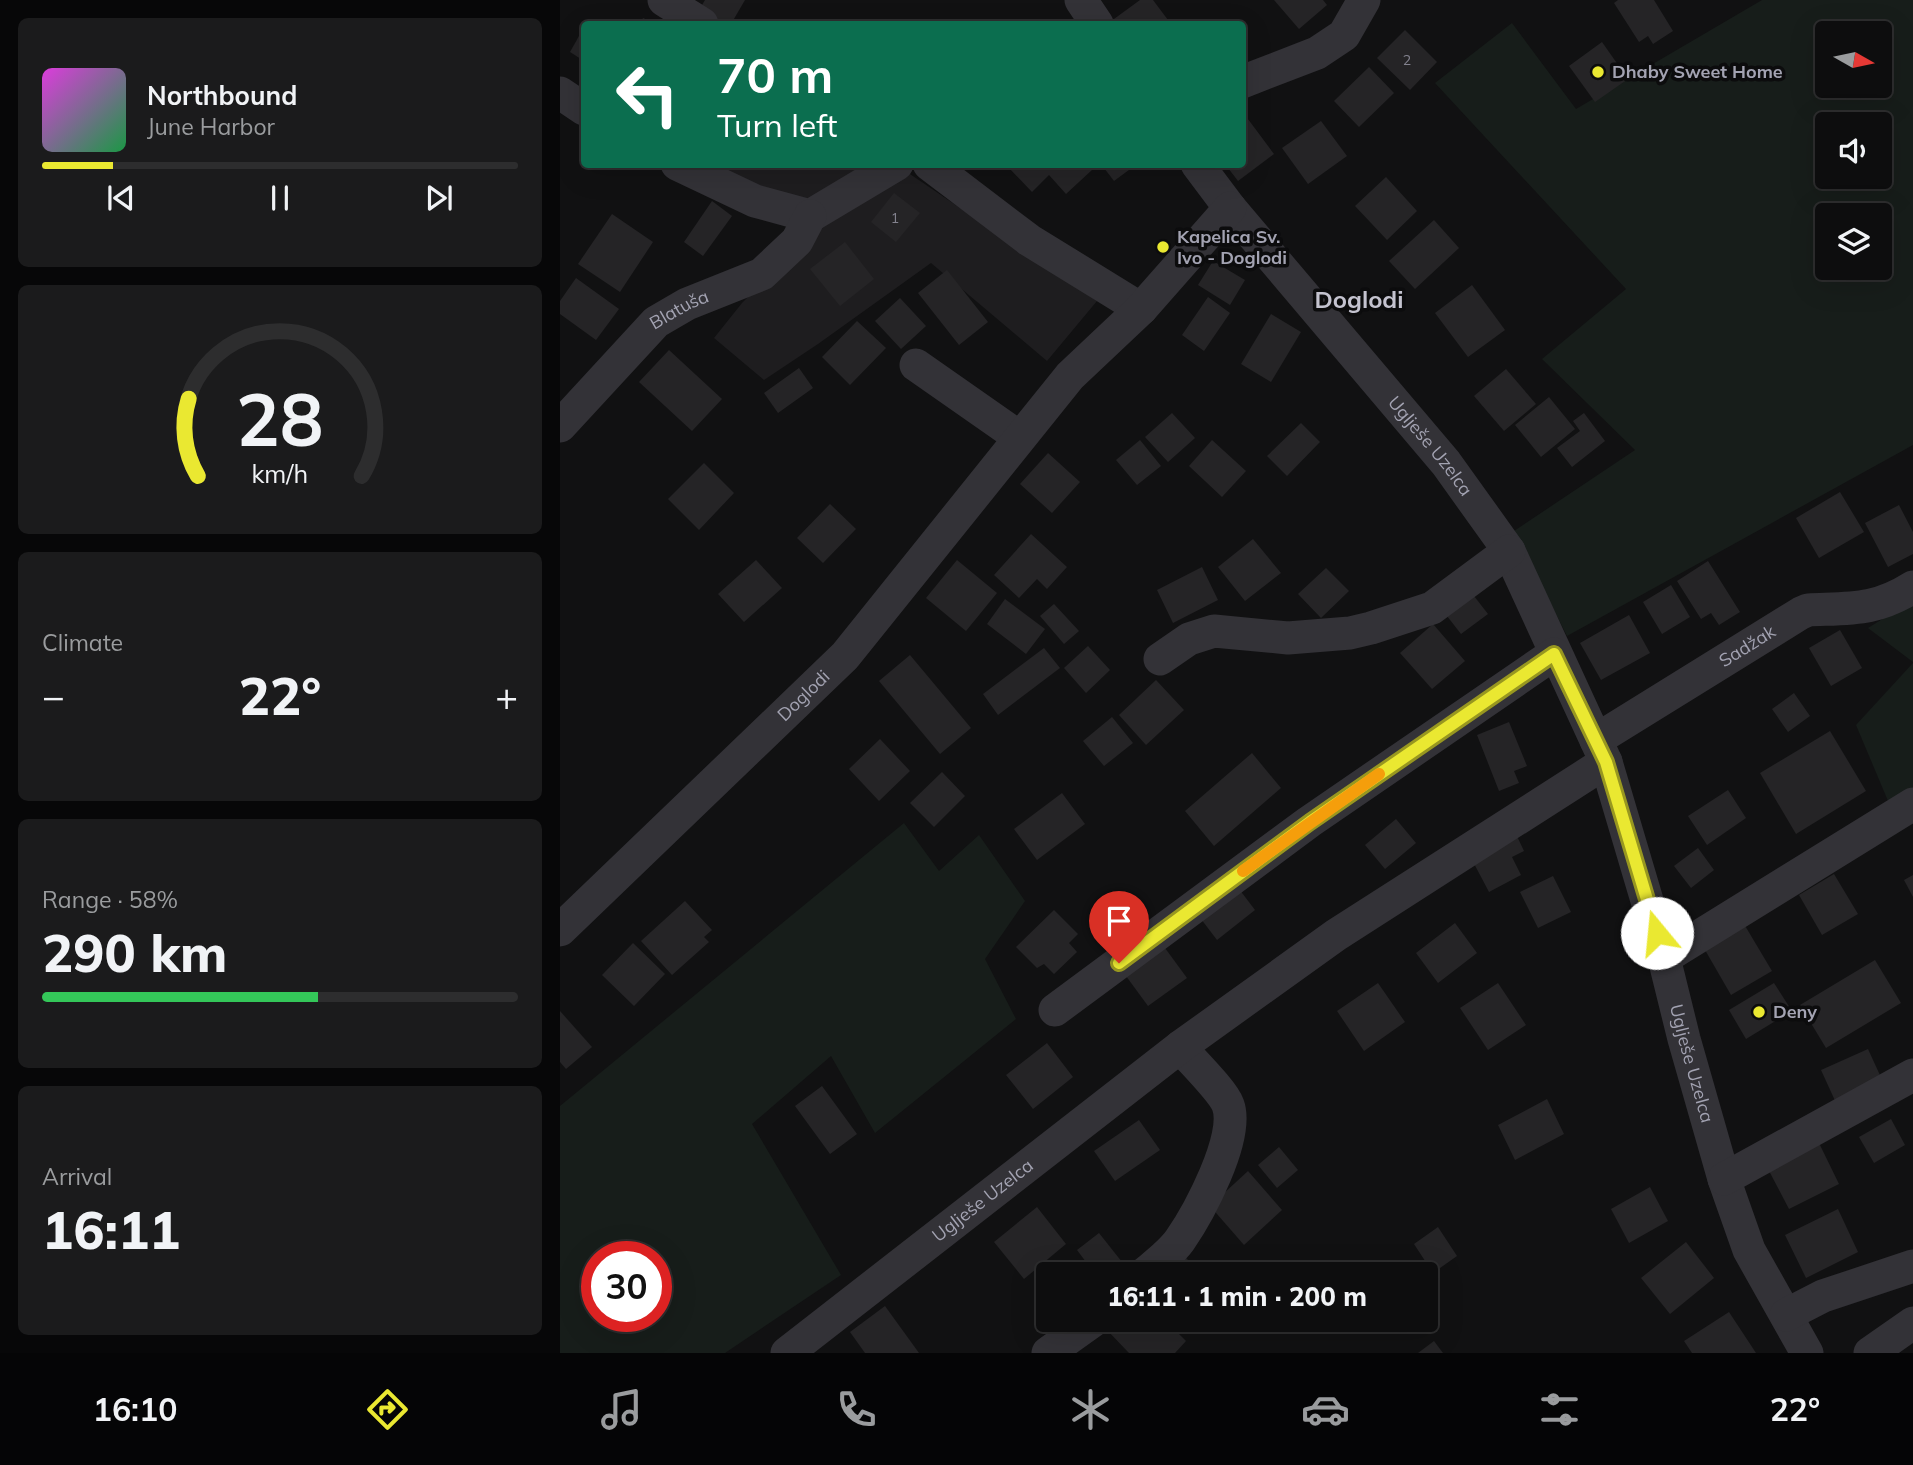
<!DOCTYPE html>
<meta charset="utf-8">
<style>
body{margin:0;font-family:Mulish,sans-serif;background:#1b1b1c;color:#f1f3f6;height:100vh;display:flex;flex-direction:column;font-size:26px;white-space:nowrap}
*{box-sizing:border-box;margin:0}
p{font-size:23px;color:#9a9c9e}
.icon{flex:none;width:38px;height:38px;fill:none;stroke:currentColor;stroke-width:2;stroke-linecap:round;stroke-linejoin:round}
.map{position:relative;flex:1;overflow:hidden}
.side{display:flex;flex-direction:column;gap:18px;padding:18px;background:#070708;width:560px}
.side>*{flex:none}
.guide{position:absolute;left:21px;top:21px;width:665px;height:147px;border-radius:7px;box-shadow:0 7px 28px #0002,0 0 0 2px #2d2d2e;background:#0b6e4f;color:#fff;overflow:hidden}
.needle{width:46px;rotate:99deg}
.fabs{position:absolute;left:1255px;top:21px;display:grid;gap:14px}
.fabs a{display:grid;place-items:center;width:77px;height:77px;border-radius:7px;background:#0d0d0e;box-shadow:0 7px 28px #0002,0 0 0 2px #2d2d2e;font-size:35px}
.speed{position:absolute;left:21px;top:1241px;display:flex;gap:14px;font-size:35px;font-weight:700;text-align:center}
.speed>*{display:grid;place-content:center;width:91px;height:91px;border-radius:50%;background:#0d0d0e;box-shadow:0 7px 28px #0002,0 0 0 2px #2d2d2e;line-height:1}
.speed .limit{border:10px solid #d22;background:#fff;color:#111}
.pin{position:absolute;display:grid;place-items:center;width:60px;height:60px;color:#fff;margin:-72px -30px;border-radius:50% 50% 50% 0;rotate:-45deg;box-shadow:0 0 7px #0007}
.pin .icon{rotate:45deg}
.me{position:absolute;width:77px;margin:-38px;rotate:343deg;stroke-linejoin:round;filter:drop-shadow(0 0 5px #0008)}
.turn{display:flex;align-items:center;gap:24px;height:147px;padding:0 21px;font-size:32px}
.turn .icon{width:91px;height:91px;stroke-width:2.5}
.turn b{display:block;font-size:49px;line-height:60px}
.big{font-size:52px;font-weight:800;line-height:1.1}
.side .widget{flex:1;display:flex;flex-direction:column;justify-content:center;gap:10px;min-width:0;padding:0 24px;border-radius:10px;background:#1b1b1c}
.side .dial{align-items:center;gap:0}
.dial svg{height:182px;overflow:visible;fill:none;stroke:#2d2d2e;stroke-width:7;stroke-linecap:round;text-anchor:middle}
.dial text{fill:#f1f3f6;stroke:none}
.song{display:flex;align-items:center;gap:21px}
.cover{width:84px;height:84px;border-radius:10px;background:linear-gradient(135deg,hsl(300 70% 55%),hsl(140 70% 35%))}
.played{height:7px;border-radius:4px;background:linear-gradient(90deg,#eae831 15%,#2d2d2e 15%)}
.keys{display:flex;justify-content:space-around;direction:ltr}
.heat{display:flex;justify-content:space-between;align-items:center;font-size:38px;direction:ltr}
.charge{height:10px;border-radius:5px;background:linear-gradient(90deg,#34c759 58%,#2d2d2e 0)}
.trip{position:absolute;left:476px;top:1262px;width:402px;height:70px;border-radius:7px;background:#0d0d0e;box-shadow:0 7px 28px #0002,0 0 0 2px #2d2d2e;font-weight:800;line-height:70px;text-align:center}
.tab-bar{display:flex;height:112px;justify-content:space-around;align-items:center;background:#050506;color:#9a9c9e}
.tab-bar .icon{width:49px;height:49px}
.tab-bar .on{color:#eae831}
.tab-bar b{font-size:32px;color:#f1f3f6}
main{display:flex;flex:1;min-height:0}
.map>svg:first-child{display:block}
.built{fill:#1e1d1f}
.green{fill:#171d1a;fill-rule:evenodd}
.building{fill:#252426}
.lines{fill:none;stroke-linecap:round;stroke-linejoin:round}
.minor{stroke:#333237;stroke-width:33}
.route-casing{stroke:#989720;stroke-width:18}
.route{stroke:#eae831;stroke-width:12}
.slow{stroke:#f59e0b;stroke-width:12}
.poi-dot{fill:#eae831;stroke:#0c0c0d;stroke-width:2.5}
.labels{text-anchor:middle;stroke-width:7;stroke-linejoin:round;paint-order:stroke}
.number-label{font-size:14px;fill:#83828e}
.poi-label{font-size:18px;font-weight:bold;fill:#a3a3b2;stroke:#0c0c0d;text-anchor:start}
.street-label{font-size:18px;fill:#a3a3b2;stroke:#0c0c0d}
.district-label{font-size:24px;font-weight:bold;fill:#c4c3cf;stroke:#0c0c0d}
</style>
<main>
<section class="side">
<div class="widget">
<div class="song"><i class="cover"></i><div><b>Northbound</b><p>June Harbor</p></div></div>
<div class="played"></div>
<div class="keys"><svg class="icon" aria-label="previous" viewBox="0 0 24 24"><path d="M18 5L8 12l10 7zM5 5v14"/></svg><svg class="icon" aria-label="pause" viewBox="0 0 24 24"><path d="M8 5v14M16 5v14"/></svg><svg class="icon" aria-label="next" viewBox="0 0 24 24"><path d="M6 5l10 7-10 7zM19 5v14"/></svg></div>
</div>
<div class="widget dial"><svg viewBox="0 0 100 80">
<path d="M14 69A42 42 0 1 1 86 69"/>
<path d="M14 69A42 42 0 0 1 10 35" stroke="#eae831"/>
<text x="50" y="56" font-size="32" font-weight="700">28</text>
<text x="50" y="72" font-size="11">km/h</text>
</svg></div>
<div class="widget"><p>Climate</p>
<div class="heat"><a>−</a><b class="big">22°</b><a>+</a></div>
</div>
<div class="widget"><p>Range · 58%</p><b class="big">290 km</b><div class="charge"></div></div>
<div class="widget"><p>Arrival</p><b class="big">16:11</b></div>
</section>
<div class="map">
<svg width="1353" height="1353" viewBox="0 0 1353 1353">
<rect width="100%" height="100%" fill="#111112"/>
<g class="built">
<path d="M129 165H322L248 210Z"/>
<path d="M347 172 537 301 487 361 371 263 258 344 204 380 154 338 182 303 256 229Z"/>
</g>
<g class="green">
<path d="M1202 0H1353V445L1007 636 954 531 1075 450 982 359 1066 289 875 83 952 23 1016 109ZM1267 33H1320V86H1267ZM1267 124H1320V177H1267ZM1267 215H1320V268H1267Z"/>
<path d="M1353 600V662L1308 628Z"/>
<path d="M1353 663V793L1331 808 1296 725Z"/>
<path d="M344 823 379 871 419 835 465 901 425 959 456 1019 315 1133 271 1056 192 1124 281 1275 165 1353H0V1106ZM37 1256H96V1316H37Z"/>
</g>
<g class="building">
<path d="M145 0H185L171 24H152L136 15Z"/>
<path d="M580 0H593L611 24H558L554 19Z"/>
<path d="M714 0H763L767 5 739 29Z"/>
<path d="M1058 0H1094L1113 31 1093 44 1088 36 1079 42 1054 3Z"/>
<path d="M83 18 97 24H80Z"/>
<path d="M24 27V61L10 52Z"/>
<path d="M845 30 877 62 850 90 817 58Z"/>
<path d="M1042 42 1068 79 1035 102 1009 66Z"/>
<path d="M809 67 834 93 799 127 774 101Z"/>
<path d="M682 111 714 154 678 181 665 164H682Z"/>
<path d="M761 121 787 156 748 184 722 148Z"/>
<path d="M453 164H526L532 170 506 194 489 175 472 192 449 168Z"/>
<path d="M541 164H577L554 181Z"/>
<path d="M826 177 857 211 827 240 795 206Z"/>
<path d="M334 193 360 213 336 242 311 222Z"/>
<path d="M152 201 172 216 143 256 124 242Z"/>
<path d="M52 214 93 242 60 292 18 264Z"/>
<path d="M874 220 899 248 855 289 829 261Z"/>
<path d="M285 242 314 279 280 306 250 269Z"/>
<path d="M653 261 685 280 670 305 638 285Z"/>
<path d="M387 270 428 322 399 345 358 293Z"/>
<path d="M16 278 59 309 36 340 0 314V301Z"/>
<path d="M912 285 945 330 908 357 875 313Z"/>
<path d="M648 297 670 313 644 351 622 335Z"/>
<path d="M340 298 366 326 341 349 315 321Z"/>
<path d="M711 314 741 332 711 382 681 364Z"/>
<path d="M297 321 326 348 290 385 262 357Z"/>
<path d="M109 350 162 399 132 431 79 382Z"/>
<path d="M239 368 253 388 218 413 204 393Z"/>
<path d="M946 369 976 404 944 431 914 396Z"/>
<path d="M989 397 1015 429 981 457 955 425Z"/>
<path d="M612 413 635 438 608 462 585 437Z"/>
<path d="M1024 413 1045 441 1012 467 997 448 1020 431 1013 421Z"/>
<path d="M741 423 760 442 727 476 707 456Z"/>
<path d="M580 440 601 466 577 485 556 460Z"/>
<path d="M652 440 686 471 662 497 629 466Z"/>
<path d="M488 453 520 482 492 513 460 484Z"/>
<path d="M144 463 174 493 139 530 108 499Z"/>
<path d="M1280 492 1304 532 1259 558 1236 518Z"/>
<path d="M270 504 296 529 263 563 237 538Z"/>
<path d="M1339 505 1353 532V554L1328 567 1305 523Z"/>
<path d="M471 534 507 567 487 589 477 579 459 598 434 575Z"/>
<path d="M693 539 721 573 685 601 658 567Z"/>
<path d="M196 560 222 588 184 622 158 594Z"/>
<path d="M397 560 437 593 406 631 366 598Z"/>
<path d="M1148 561 1180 612 1159 625 1151 613 1141 619 1117 581Z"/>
<path d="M642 567 658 600 613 623 597 590Z"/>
<path d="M766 568 789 591 761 618 738 594Z"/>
<path d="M1111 585 1130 617 1102 634 1083 602Z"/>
<path d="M914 596 928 614 901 634 887 616Z"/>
<path d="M445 599 485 629 466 654 427 624Z"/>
<path d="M494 604 519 631 504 644 480 616Z"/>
<path d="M1069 615 1090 653 1041 680 1020 643Z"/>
<path d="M873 624 905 661 872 689 840 653Z"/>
<path d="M1280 630 1302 668 1271 686 1249 648Z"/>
<path d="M528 646 550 670 526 693 504 668Z"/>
<path d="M484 648 500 668 438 715 423 694Z"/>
<path d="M350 655 411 728 380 754 319 681Z"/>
<path d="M596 680 624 710 586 745 559 715Z"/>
<path d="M1234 693 1250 716 1228 732 1212 709Z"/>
<path d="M552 717 573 743 544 766 523 741Z"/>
<path d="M949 722 967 766 954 771 959 783 939 791 917 735Z"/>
<path d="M1270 731 1306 791 1236 834 1200 773Z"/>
<path d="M320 739 350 771 319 801 289 769Z"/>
<path d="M692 753 721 788 654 846 625 811Z"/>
<path d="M382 772 405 796 374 827 350 803Z"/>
<path d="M1168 790 1186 818 1147 845 1128 816Z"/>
<path d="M502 793 525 824 477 860 454 829Z"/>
<path d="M836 819 856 843 825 869 805 845Z"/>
<path d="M955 832 964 851 952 857 961 875 929 892 910 856Z"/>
<path d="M1138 848 1154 870 1131 888 1114 866Z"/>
<path d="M1274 874 1298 914 1262 935 1239 895Z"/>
<path d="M1353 875V897L1344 880Z"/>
<path d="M993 876 1011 912 978 928 960 892Z"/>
<path d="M676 885 695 910 657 940 638 915Z"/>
<path d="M125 901 152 930 144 937 149 942 112 975 81 941Z"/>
<path d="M494 910 518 934 509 943 517 952 494 974 484 964 477 968 456 947Z"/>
<path d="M1181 919 1212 971 1171 995 1141 943Z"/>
<path d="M895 923 917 953 878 983 856 953Z"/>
<path d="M73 943 105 974 74 1006 42 975Z"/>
<path d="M605 948 627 978 588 1006 566 976Z"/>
<path d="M1315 960 1341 1003 1266 1048 1240 1005Z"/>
<path d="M818 983 845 1022 804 1051 777 1011Z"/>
<path d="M938 983 966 1025 928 1050 900 1008Z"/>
<path d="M1214 983 1232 1011 1186 1039 1169 1010Z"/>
<path d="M0 1011 32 1047 6 1069 0 1062Z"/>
<path d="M487 1043 513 1077 473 1109 446 1075Z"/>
<path d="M1308 1049 1324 1084 1277 1105 1261 1070Z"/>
<path d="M262 1086 297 1134 270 1154 235 1106Z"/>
<path d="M987 1099 1004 1134 955 1160 938 1125Z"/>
<path d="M1331 1119 1345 1145 1314 1163 1299 1137Z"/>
<path d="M579 1120 600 1150 555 1181 534 1151Z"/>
<path d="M1259 1143 1279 1184 1229 1209 1208 1169Z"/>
<path d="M719 1147 738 1170 717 1188 698 1165Z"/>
<path d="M688 1171 722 1210 684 1245 650 1206Z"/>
<path d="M1090 1187 1108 1221 1069 1243 1051 1209Z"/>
<path d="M477 1207 506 1244 464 1279 434 1242Z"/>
<path d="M1278 1209 1298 1252 1246 1278 1225 1235Z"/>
<path d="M878 1227 897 1256 873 1273 854 1244Z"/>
<path d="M539 1233 562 1262 546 1274H535L517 1250Z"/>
<path d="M1126 1242 1154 1278 1110 1314 1081 1278Z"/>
<path d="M623 1255 642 1274H603Z"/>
<path d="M325 1306 359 1353H305L290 1332Z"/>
<path d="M1169 1312 1196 1353H1132L1124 1341Z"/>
<path d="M555 1320H605L626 1341 615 1353H569L546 1329Z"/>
<path d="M874 1341 883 1353H858Z"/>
</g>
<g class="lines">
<g class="minor">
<path d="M104 0 142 24"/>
<path d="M521 0 537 24"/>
<path d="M682 82 757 53 784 35 804 0"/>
<path d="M0 93 24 109"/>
<path d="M117 164 195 201 250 216 337 164"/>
<path d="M369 164 469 240 581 309"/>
<path id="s1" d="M637 164 670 208 886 463 949 551 1046 762 1104 958 1124 1039 1164 1179 1189 1250 1247 1353"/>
<path d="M356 365 459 437"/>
<path id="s2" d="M0 426 96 322 127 304 202 274 237 241 250 216"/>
<path d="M600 659 629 639 654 631 728 638 790 633 811 628 872 608 949 551"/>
<path id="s3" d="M1036 740 1241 613 1248 610C1291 608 1315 611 1353 587"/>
<path id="s4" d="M0 930 285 656 510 376 581 309 670 208"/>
<path d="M1104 958 1353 804"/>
<path d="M495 1010 749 822 994 654"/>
<path d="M1164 1179 1353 1075"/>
<path d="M584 1274C596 1264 611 1253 620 1240 638 1214 680 1137 668 1105 663 1091 631 1060 620 1047"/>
<path d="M1226 1315 1263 1296 1353 1266"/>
<path id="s5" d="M227 1353 620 1047 776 935 1046 762"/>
<path d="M488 1353 534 1320"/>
<path d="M1310 1353 1353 1323"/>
</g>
</g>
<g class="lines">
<g class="route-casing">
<path id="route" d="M559 963 750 822 994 654 1046 762 1097 933"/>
</g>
<use href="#route" class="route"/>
<path class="slow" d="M683 871 819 774"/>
</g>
<g class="poi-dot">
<circle cx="1038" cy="72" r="7"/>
<circle cx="603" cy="247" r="7"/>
<circle cx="1199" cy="1012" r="7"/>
</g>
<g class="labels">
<g class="number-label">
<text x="847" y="65">2</text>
<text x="335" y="223">1</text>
</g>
<g class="poi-label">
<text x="1052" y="78">Dhaby Sweet Home</text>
<text x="617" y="243">Kapelica Sv.<tspan x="617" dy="21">Ivo - Doglodi</tspan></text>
<text x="1213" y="1018">Deny</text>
</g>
<g class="street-label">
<text dy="6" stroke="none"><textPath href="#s2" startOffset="168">Blatuša</textPath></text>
<text dy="6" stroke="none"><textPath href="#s1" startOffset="366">Uglješe Uzelca</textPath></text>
<text dy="6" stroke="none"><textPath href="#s3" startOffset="178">Sadžak</textPath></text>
<text dy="6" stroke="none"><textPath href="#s4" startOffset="338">Doglodi</textPath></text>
<text dy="6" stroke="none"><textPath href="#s1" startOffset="1043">Uglješe Uzelca</textPath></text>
<text dy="6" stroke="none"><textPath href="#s5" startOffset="248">Uglješe Uzelca</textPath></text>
</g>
<g class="district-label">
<text x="799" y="308">Doglodi</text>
</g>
</g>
</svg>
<div class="fabs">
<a><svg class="needle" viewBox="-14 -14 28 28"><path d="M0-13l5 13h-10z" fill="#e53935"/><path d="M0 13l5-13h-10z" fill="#9a9c9e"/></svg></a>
<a><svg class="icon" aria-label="sound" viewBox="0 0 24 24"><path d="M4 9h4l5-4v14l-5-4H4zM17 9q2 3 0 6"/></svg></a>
<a><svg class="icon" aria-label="layers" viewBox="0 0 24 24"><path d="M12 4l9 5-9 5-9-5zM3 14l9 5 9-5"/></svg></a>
</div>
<div class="speed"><div class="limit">30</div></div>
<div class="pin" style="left:559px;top:963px;background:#d93025"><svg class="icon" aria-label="arrive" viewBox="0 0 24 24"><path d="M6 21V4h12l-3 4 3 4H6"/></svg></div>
<svg class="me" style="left:1097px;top:933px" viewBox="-20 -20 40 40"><circle r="19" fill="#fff"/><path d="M0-13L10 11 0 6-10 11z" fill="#eae831"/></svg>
<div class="trip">16:11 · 1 min · 200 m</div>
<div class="guide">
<div class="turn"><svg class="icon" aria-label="left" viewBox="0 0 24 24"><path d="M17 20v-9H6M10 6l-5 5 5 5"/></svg><div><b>70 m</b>Turn left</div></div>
</div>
</div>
</main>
<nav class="tab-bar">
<b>16:10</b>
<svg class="icon on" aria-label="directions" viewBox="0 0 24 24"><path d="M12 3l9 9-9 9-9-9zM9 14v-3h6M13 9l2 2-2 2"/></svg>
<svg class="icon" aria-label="music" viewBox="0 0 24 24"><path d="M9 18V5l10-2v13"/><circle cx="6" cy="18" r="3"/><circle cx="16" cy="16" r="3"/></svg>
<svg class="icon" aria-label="phone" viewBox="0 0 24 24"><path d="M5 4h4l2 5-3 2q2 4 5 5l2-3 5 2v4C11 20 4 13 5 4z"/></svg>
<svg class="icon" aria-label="climate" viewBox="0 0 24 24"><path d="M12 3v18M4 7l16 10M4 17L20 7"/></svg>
<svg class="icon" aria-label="car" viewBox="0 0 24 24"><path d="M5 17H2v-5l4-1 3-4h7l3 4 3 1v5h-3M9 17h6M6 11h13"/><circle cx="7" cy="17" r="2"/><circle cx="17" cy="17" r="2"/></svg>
<svg class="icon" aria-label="filters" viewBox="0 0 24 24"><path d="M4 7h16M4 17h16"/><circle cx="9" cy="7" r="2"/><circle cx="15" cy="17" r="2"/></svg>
<b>22°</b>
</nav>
